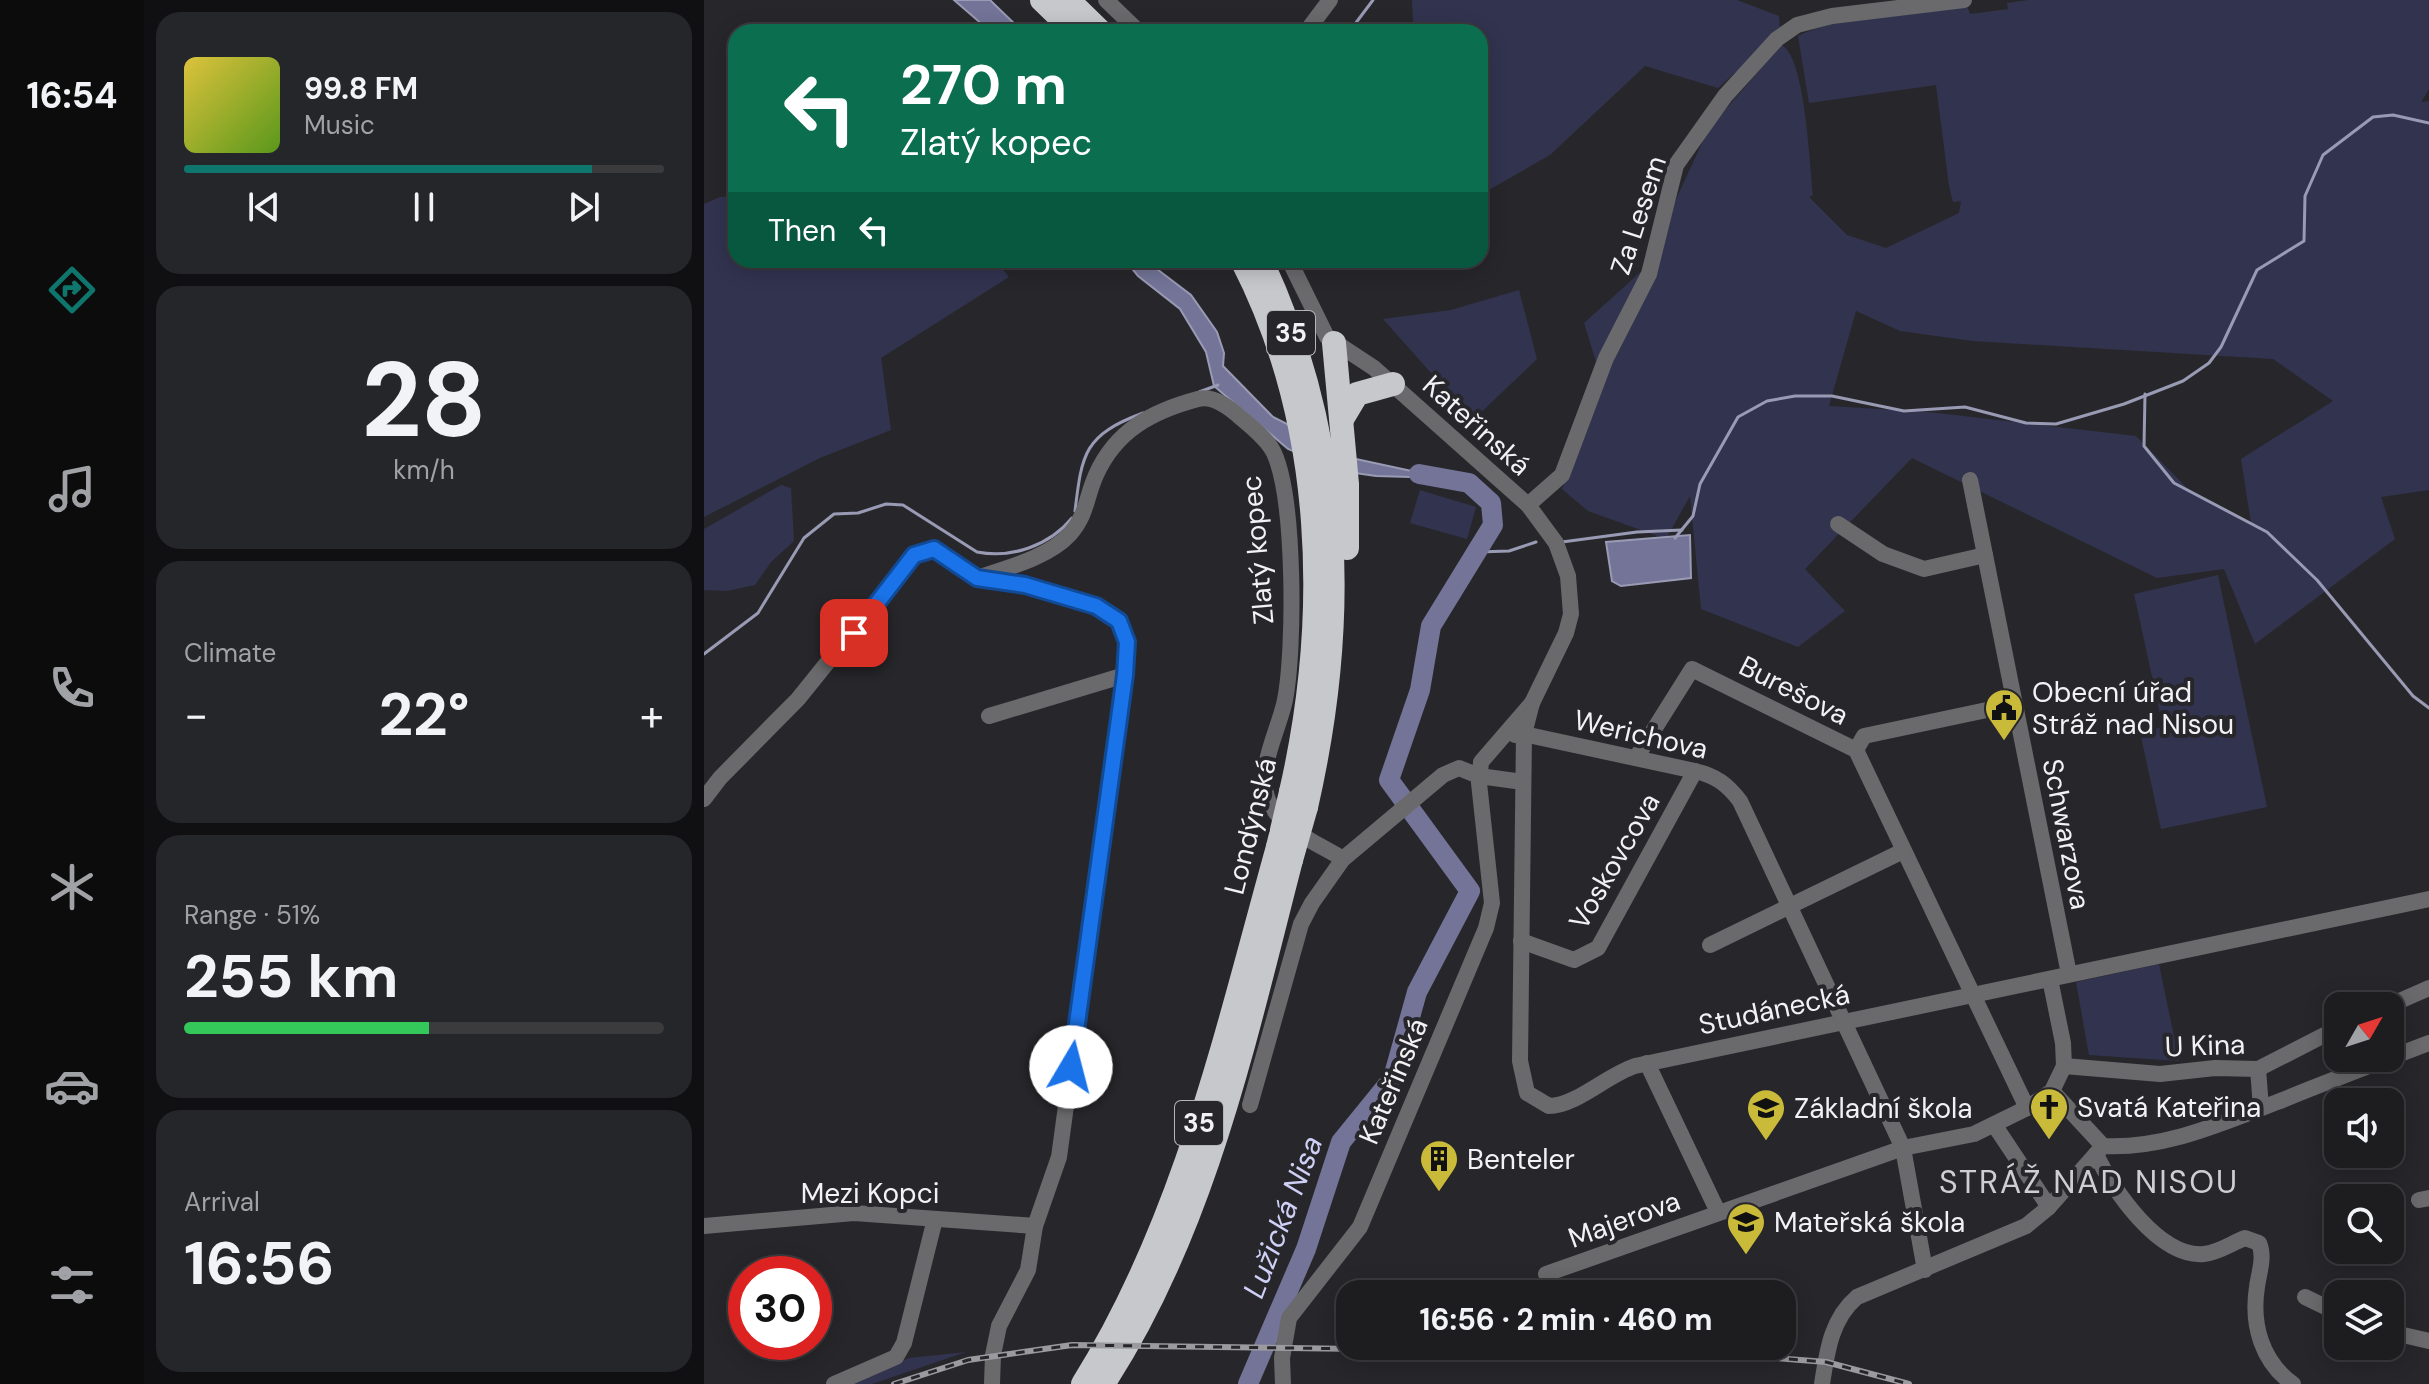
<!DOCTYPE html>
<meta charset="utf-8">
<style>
body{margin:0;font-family:"DM Sans",sans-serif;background:#252629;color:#f1f3f6;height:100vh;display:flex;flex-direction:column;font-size:30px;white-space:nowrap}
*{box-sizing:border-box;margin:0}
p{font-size:26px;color:#a0a2a5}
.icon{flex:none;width:44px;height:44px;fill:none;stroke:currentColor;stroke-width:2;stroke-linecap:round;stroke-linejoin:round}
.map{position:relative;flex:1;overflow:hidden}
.sheet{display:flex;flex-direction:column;gap:12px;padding:12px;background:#101012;width:560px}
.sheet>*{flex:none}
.banner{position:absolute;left:24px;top:24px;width:760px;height:244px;border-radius:24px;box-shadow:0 4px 20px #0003,0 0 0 2px #3b3b3e;background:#0b6e4f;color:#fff;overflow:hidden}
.needle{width:52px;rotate:51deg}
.fabs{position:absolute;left:1620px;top:992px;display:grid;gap:16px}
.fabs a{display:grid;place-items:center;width:80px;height:80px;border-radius:16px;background:#1d1d20;box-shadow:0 4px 20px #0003,0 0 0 2px #3b3b3e;font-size:40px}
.speed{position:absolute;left:24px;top:1256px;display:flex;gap:16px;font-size:40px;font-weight:700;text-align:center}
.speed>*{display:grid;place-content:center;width:104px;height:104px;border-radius:50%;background:#1d1d20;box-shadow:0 4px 20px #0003,0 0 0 2px #3b3b3e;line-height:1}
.speed .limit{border:12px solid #d22;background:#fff;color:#111}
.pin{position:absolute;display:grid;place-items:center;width:68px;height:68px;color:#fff;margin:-34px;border-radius:16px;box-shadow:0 4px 12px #0006}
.me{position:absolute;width:88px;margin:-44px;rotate:8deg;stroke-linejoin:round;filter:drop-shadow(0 0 6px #0008)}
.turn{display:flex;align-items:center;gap:28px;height:168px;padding:0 40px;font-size:36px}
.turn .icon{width:104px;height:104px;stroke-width:2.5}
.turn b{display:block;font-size:56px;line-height:68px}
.then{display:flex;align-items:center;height:76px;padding:0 40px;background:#0003;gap:16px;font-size:30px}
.big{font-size:60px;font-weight:700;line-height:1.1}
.sheet .widget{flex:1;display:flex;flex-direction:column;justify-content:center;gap:12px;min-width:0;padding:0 28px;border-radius:24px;background:#252629}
.sheet .dial{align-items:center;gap:0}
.dial b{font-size:104px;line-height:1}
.song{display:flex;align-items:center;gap:24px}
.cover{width:96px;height:96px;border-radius:12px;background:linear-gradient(135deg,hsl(50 70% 55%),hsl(90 70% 35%))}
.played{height:8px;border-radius:4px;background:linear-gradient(90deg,#0f766e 85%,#3b3b3e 85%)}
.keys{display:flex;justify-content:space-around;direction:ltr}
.heat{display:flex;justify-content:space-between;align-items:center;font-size:44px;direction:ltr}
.charge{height:12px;border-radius:6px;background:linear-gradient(90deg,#34c759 51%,#3b3b3e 0)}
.trip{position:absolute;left:632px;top:1280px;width:460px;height:80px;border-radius:24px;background:#1d1d20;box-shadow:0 4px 20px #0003,0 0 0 2px #3b3b3e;font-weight:700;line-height:80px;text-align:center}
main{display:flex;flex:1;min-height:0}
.tab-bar{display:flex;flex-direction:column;width:144px;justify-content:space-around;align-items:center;background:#0c0c0d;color:#a0a2a5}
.tab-bar .icon{width:56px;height:56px}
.tab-bar .on{color:#0f766e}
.tab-bar b{font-size:36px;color:#f1f3f6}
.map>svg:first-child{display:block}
.green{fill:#32334f;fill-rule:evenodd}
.water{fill:#737498;stroke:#999ab4;stroke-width:2}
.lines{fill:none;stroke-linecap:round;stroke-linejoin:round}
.stream{stroke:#999ab4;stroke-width:3}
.river{stroke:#737498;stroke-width:20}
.minor{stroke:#6a6a6c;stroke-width:16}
.highway{stroke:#c7c8cc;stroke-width:24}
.rail-casing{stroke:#9b9b9f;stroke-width:6}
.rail{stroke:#27272b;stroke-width:3;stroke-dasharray:9;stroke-linecap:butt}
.highway-bridge{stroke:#c7c8cc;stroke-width:24}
.route-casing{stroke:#114b97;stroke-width:20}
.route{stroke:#1a73e8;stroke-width:14}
.labels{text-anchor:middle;stroke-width:8;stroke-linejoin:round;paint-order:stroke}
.shield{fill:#27272b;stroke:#b5b5b8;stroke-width:2}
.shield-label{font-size:26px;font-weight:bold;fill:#f2f2f5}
.street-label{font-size:28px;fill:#f2f2f5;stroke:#27272b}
.poi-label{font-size:28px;fill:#f2f2f5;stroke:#27272b;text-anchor:start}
.water-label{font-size:30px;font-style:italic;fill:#ced0f5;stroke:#27272b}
.quarter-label{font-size:32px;letter-spacing:2px;fill:#ceced3;stroke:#27272b}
</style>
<main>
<nav class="tab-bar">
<b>16:54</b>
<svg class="icon on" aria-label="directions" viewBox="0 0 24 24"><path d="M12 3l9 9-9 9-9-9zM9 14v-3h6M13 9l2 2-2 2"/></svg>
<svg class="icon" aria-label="music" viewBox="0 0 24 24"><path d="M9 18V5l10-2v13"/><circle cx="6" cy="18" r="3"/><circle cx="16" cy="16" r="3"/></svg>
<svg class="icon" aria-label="phone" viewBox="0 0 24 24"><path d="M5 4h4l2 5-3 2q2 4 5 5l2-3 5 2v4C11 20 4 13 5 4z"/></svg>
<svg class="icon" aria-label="climate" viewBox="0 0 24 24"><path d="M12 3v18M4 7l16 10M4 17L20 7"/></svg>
<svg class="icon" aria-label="car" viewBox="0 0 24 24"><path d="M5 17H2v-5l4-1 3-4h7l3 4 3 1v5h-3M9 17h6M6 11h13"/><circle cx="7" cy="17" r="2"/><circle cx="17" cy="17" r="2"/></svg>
<svg class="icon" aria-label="filters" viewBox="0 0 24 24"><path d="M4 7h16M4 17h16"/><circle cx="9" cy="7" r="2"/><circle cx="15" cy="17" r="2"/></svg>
</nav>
<section class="sheet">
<div class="widget">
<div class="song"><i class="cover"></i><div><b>99.8 FM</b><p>Music</p></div></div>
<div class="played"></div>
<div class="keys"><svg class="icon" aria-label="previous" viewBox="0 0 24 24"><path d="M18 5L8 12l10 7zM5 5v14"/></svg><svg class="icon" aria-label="pause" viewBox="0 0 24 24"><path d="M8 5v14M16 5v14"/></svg><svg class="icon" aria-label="next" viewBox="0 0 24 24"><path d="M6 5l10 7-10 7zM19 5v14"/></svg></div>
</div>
<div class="widget dial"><b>28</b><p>km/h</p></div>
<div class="widget"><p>Climate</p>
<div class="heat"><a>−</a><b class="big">22°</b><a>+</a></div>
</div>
<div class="widget"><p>Range · 51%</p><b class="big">255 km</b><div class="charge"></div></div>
<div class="widget"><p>Arrival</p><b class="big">16:56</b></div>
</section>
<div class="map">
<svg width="1725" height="1384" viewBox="0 0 1725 1384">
<rect width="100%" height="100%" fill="#27272b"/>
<g class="green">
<path d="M708 0H1033L1075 16 1076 32 1014 88 941 66 846 155 776 195V32H704L709 22Z"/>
<path d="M1324 0H1725V89L1717 102 1725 101V490L1677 497 1691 539 1551 644 1520 569 1453 578 1208 458 1101 569 1141 611 1094 647 997 609 986 496 962 539 884 511 858 489 899 384 880 323 940 269 1004 130 1077 45C1101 53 1106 168 1109 195L1105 197 1143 235 1182 248 1255 213 1257 201 1249 202 1245 186 1232 85 1105 103 1094 36C1139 14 1212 12 1263 6L1266 14 1304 9 1303 3ZM1152 311 1196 331 1269 341 1569 359 1629 401 1537 459 1547 523 1487 492 1432 436 1225 412 1125 406Z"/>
<path d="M32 196V260H292L305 277 177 358 187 430 116 458 0 517V204L16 197Z"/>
<path d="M815 290 833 359 769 420 679 319 747 310Z"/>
<path d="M77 485 87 488 90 541 67 562 51 585 23 591 0 590V529Z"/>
<path d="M716 490 772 507 763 539 706 523Z"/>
<path d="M1514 575 1563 807 1457 829 1436 732 1459 727 1430 594Z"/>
<path d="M1455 964 1475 1061 1385 1055 1372 982Z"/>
<path d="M262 1352 168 1384H141L205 1358Z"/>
</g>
<g class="water">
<path d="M250 0H286L319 32H287Z"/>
<path d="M421 260H441L487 295 513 332 520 353 519 366 569 417 652 459 740 478 672 476 637 471 584 449 510 386 502 352 476 309 434 276Z"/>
<path d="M986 535 987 578 917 586 908 581 902 542Z"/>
</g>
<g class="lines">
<g class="stream">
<path d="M645 32 669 0"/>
<path d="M495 392 514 385"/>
<path d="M1441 394 1440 446 1470 483 1563 532 1613 580 1709 696 1725 708"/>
<path d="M371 511C378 453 380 435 439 413"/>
<path d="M971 538 989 516 996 484 1034 417 1063 401 1091 396H1128L1200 411 1261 407 1322 423 1352 424 1420 404 1479 381 1505 363 1517 347 1553 270 1600 241 1601 196 1619 155 1669 117 1689 115 1725 123"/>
<path d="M858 542 933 532 978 530"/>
<path d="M773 552 805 551 832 542"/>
<path d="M0 654 54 613 100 538 130 514 154 513 182 504 199 505 273 552C308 559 346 545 368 518"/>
</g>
<path class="river" d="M544 1384 602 1249 637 1142 689 1078 713 992 766 891 685 780 716 690 727 626 789 525 787 503 765 483 715 474"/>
<g class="minor">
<path d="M402 0 435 32"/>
<path d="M602 32 626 0"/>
<path d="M1266 480 1365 974"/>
<path d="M824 505 858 475 902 358 945 274 972 165 1021 96 1073 39 1093 25 1128 16 1260 0"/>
<path d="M1134 524 1179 554 1220 569 1281 555"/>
<path d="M276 578C308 583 393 597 414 620 427 634 422 658 421 675"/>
<path d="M828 703 820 734 816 1061 823 1093 845 1106C872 1106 903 1075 931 1066L1725 899"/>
<path d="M285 716 421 675 355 1157 331 1226 324 1270 295 1326 289 1355 288 1384"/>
<path d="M811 735 820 734 991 771C1012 776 1023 784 1036 801L1199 1148 1221 1270"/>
<path d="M1152 750 1160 736 1311 704"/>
<path d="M932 758 988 669 1152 750 1323 1108"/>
<path d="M0 799 16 778 94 699 210 555 230 549 273 578C302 568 344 558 366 534 383 515 382 497 392 475 412 430 449 411 494 399 510 395 526 408 537 418 548 427 564 440 570 453 591 499 591 648 581 700 575 730 552 769 564 800 577 829 613 843 639 859"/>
<path d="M817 941 870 960 894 948 991 771"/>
<path d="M1006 945 1199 851"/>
<path d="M1684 1006 1725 988"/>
<path d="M943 1063 1014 1212"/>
<path d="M1360 1066 1456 1074 1511 1068 1554 1069 1634 1028"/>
<path d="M1554 1069 1557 1108"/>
<path d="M1348 1091 1399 1146C1462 1149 1518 1123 1576 1101 1625 1081 1675 1062 1725 1043"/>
<path d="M546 1105 597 924 608 903 639 859 739 775 755 768 775 776 819 782"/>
<path d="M1291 1126 1345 1207"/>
<path d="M1392 1154C1408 1189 1455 1258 1500 1254 1514 1253 1528 1243 1541 1238L1555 1243C1561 1257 1555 1272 1553 1287 1547 1325 1558 1362 1589 1384"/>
<path d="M1715 1200 1725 1198"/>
<path d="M0 1226 150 1213 331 1226"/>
<path d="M842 1274 1199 1148 1270 1134 1323 1108 1348 1091 1360 1066 1359 1043 1346 979"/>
<path d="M1601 1297 1634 1313"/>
<path d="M1686 1332 1725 1341"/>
<path d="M130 1384 192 1357 200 1343 231 1219"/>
<path d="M579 1384 578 1358 585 1318 656 1227 782 928 788 903 775 783 777 762 828 703 862 633 867 614 864 576 852 543 824 505 670 368 623 337 585 260"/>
<path d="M1118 1384C1123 1352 1127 1319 1153 1297L1322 1226 1345 1207 1399 1146"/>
</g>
<g class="highway">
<path d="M338 0 371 32"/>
<path d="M364 0 397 32"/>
<path d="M538 260C622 423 627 617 587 792"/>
<path d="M557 260C640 438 645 619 602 807"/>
<path d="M630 343 643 484V548"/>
<path d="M638 419 653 394 689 384"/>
<path d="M379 1384C481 1221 523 1030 574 847"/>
<path d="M399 1384C501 1228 541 1037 587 860"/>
</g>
<g class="rail-casing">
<path id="rail" d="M190 1384 264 1360 368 1345 1021 1354 1122 1362 1205 1384"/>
</g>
<use href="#rail" class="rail"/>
<g class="highway-bridge">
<path d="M574 847 587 792"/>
<path d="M587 860 602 807"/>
</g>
</g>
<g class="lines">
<g class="route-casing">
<path id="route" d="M150 633 210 555 230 549 273 578 321 585 392 606 415 621 423 642 421 675 367 1067"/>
</g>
<use href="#route" class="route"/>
</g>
<defs>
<g id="civic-pin" transform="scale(2)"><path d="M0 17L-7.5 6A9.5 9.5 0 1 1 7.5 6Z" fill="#c9ba3a" stroke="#27272b"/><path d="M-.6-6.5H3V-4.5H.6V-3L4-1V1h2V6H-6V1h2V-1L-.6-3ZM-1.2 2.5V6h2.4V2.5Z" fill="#111"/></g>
<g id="church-pin" transform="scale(2)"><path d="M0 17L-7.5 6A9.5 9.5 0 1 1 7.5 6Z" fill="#c9ba3a" stroke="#27272b"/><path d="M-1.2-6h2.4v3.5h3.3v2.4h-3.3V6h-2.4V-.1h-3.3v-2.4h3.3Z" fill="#111"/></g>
<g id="school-pin" transform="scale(2)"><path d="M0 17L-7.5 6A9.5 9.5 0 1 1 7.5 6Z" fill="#c9ba3a" stroke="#27272b"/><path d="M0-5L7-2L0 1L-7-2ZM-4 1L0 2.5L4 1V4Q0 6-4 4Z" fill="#111"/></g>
<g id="building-pin" transform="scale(2)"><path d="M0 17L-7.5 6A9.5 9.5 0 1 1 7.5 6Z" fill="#c9ba3a" stroke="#27272b"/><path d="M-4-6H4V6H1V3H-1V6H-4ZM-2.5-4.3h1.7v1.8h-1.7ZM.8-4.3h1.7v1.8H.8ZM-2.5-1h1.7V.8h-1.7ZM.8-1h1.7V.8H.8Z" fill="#111"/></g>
</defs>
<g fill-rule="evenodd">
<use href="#civic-pin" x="1300" y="708"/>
<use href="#church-pin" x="1345" y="1107"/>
<use href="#school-pin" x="1062" y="1108"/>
<use href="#building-pin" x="735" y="1159"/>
<use href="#school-pin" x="1042" y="1222"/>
</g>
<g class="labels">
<g class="shield">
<rect x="563" y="311" width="48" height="44" rx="6"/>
<rect x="471" y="1101" width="48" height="44" rx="6"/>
</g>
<g class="shield-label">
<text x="587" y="342">35</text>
<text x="495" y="1132">35</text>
</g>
<g class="street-label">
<text transform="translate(934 215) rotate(-72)" y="10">Za Lesem</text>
<text transform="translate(773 425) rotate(42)" y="10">Kateřinská</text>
<text transform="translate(553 550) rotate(-95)" y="10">Zlatý kopec</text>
<text transform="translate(1090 690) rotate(27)" y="10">Burešova</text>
<text transform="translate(937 734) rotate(13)" y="10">Werichova</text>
<text transform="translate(546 826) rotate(-76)" y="10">Londýnská</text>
<text transform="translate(1363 834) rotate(79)" y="10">Schwarzova</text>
<text transform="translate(910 861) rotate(-60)" y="10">Voskovcova</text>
<text transform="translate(1070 1009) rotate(-12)" y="10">Studánecká</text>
<text transform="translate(1501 1045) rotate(-2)" y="10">U Kina</text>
<text transform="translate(689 1081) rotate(-67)" y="10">Kateřinská</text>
<text x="166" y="1203">Mezi Kopci</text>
<text transform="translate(920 1219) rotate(-20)" y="10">Majerova</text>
</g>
<g class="poi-label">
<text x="1328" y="702">Obecní úřad<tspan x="1328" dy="32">Stráž nad Nisou</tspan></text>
<text x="1373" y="1117">Svatá Kateřina</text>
<text x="1090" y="1118">Základní škola</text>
<text x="763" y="1169">Benteler</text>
<text x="1070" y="1232">Mateřská škola</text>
</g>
<g class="water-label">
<text transform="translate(579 1217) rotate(-69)" y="10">Lužická Nisa</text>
</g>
<g class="quarter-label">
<text x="1385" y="1193">STRÁŽ NAD NISOU</text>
</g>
</g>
</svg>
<div class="fabs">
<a><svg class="needle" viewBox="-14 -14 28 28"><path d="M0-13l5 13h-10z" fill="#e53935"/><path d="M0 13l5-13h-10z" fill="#a0a2a5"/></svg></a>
<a><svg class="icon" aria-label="sound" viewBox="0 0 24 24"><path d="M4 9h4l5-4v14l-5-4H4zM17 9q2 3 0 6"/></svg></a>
<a><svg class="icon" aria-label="search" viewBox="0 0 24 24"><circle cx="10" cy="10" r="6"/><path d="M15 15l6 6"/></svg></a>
<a><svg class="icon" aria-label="layers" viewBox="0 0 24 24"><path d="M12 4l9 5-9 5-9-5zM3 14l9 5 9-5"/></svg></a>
</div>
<div class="speed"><div class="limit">30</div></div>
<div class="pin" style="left:150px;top:633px;background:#d93025"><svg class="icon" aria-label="arrive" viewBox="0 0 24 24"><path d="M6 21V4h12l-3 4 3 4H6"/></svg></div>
<svg class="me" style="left:367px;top:1067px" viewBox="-20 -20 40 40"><circle r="19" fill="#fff"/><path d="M0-13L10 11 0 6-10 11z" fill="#1a73e8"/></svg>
<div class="trip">16:56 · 2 min · 460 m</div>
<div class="banner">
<div class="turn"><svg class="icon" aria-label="left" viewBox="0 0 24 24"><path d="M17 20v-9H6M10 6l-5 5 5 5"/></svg><div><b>270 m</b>Zlatý kopec</div></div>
<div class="then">Then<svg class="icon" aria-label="left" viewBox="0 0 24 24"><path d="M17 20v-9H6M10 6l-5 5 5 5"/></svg></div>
</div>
</div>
</main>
